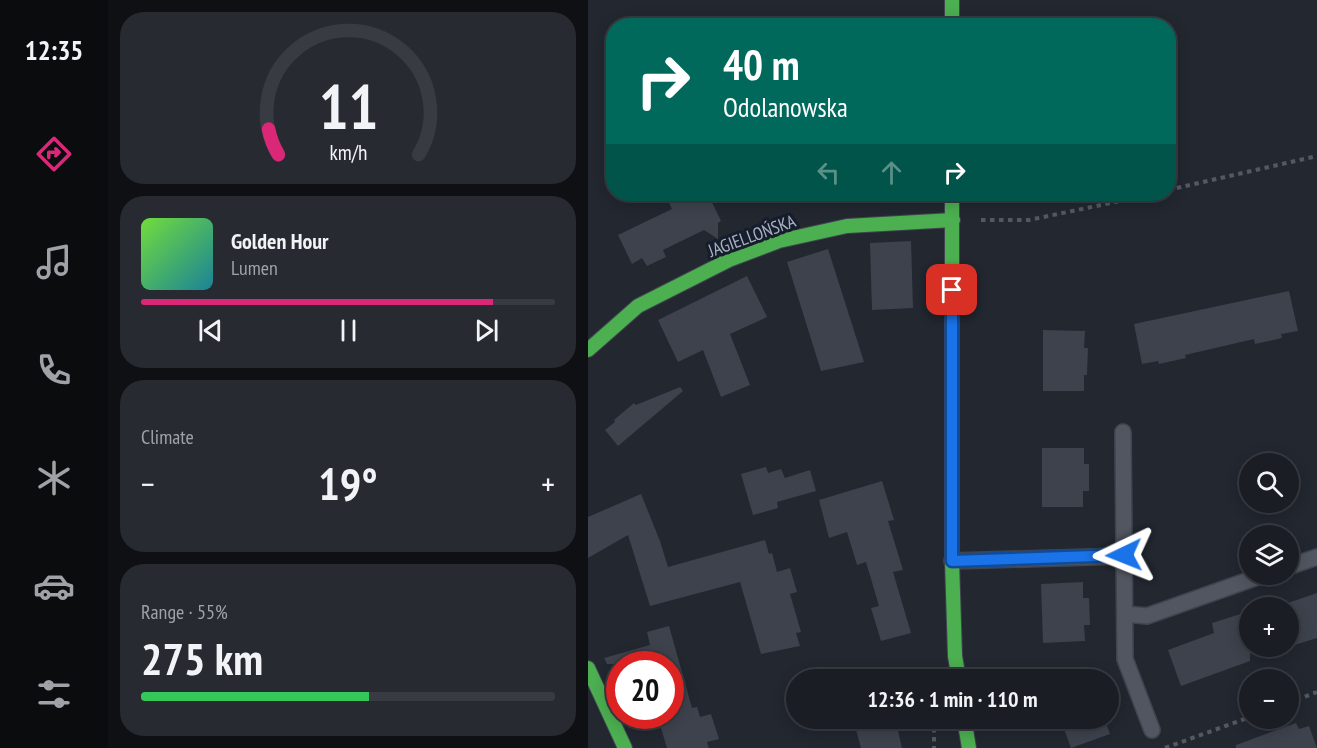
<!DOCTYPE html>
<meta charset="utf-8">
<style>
body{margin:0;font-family:"PT Sans Narrow",sans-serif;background:#272a31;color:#f1f3f6;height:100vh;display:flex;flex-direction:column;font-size:22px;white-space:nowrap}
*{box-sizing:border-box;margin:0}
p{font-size:20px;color:#9fa2a6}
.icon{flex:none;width:33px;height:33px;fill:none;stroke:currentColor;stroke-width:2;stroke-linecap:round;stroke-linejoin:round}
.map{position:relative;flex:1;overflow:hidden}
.panel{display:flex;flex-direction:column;gap:12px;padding:12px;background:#0e1014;width:480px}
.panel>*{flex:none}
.hud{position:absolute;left:18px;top:18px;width:570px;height:183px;border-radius:24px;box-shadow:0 3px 15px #0003,0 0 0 2px #383b41;background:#00695c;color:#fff;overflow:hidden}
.controls{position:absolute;left:651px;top:453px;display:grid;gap:12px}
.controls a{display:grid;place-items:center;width:60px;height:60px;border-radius:50%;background:#1a1d24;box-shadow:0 3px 15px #0003,0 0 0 2px #383b41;font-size:30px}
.speed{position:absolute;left:18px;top:651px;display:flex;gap:12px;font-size:30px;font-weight:700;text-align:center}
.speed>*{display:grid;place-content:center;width:78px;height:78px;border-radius:50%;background:#1a1d24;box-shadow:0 3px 15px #0003,0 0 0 2px #383b41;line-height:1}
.speed .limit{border:9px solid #d22;background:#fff;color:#111}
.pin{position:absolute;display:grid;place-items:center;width:51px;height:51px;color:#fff;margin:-26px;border-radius:12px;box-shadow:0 3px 9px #0006}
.me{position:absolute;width:66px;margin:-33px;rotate:268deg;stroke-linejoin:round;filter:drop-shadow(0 0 4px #0008)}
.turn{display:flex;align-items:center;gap:21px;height:126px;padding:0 18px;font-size:27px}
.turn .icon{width:78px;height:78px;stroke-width:2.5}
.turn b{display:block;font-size:42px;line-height:51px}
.lanes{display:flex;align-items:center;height:57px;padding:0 18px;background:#0003;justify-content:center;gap:30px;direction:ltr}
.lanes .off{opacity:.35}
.big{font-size:45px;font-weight:800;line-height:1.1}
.panel .widget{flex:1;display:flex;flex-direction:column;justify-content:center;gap:9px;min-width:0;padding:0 21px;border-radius:24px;background:#272a31}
.panel .dial{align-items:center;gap:0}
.dial svg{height:156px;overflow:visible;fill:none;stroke:#383b41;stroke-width:7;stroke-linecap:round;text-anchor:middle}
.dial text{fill:#f1f3f6;stroke:none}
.song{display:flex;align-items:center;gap:18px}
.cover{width:72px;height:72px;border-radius:9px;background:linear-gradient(135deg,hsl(100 70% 55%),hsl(190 70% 35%))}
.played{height:6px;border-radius:3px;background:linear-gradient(90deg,#db2777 85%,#383b41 85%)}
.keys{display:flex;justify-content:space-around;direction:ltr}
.heat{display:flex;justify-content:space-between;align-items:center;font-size:33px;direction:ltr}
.charge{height:9px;border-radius:4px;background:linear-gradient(90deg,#34c759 55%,#383b41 0)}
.trip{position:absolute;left:198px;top:669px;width:333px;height:60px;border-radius:30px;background:#1a1d24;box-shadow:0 3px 15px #0003,0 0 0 2px #383b41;font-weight:800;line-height:60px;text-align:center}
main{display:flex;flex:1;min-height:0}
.tabs{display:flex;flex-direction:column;width:108px;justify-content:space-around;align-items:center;background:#0a0c0e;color:#9fa2a6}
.tabs .icon{width:42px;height:42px}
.tabs .current{color:#db2777}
.tabs b{font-size:27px;color:#f1f3f6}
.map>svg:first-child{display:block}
.building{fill:#3d424c}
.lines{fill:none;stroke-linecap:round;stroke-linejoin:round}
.lane-casing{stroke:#3f444e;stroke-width:18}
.fast-casing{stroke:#3f444e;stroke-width:16}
.path{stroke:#545961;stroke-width:4;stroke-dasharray:4.5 4.5;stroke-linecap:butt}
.lane{stroke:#515660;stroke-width:15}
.fast{stroke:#4caf50;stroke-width:14}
.route-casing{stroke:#114b97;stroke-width:15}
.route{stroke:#1a73e8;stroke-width:10}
.labels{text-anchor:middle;stroke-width:6;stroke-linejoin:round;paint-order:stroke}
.street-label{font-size:18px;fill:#a9b2c5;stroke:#161d2b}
</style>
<main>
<nav class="tabs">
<b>12:35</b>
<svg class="icon current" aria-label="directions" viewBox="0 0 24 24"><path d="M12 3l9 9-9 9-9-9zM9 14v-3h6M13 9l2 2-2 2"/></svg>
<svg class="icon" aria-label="music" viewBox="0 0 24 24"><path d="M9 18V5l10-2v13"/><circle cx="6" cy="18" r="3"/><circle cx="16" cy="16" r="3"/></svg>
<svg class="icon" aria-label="phone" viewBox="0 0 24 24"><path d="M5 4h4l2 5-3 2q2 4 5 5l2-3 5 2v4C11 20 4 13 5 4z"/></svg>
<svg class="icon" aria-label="climate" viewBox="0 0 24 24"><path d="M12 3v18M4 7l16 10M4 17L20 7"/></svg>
<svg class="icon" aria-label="car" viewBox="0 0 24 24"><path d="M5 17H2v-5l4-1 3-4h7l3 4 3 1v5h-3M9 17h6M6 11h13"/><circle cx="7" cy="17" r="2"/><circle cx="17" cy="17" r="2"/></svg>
<svg class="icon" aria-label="filters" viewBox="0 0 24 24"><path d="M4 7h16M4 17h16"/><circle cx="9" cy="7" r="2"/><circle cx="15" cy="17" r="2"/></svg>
</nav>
<section class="panel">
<div class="widget dial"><svg viewBox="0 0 100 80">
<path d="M14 69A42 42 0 1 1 86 69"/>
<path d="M14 69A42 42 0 0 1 9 56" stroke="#db2777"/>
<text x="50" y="56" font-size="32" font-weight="700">11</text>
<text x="50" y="72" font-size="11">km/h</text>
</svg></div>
<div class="widget">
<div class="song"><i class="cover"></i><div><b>Golden Hour</b><p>Lumen</p></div></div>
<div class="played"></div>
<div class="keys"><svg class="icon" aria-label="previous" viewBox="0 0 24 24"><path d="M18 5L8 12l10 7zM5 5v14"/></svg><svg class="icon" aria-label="pause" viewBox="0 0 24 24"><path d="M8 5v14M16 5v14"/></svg><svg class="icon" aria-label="next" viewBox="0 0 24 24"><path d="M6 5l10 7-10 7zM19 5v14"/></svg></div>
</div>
<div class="widget"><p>Climate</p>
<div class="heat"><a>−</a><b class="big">19°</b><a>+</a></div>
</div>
<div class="widget"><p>Range · 55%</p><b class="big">275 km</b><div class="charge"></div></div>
</section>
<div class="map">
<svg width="729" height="748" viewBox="0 0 729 748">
<rect width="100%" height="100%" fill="#222730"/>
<g class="building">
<path d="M77 194H120L133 221 130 223V239L116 230 75 250 78 257 59 266 54 258 44 264 30 235 84 209Z"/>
<path d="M323 241 325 308 284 310 282 243Z"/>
<path d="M240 249 276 362 233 371 199 262Z"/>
<path d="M159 276 179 317 142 334 162 385 133 397 115 350 90 362 70 320Z"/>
<path d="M701 291 710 331 693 334 694 338 667 344 666 339 597 355 598 358 571 364 570 361 554 364 546 324Z"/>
<path d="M455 330 497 331 496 348H500L499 375H496V391H455Z"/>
<path d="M92 387 95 391 30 446 17 430 27 422 26 420 46 403 48 405Z"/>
<path d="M454 448H496V464H501V491H495V507H454Z"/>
<path d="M178 467 180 473 193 469 197 478 222 470 228 491 189 502 190 508 165 515 153 474Z"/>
<path d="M294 481 306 520 300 521 315 570 305 572 323 633 293 641 283 608 291 606 278 562 269 565 259 532 241 538 231 500Z"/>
<path d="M53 494 72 541 80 567 177 540 181 554 184 553 189 572 202 568 209 592 202 594 213 632 208 633 212 646 173 654 152 582 62 606 40 535 0 558V517Z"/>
<path d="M495 582V598H501L502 625H496L497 641 455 643 453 584Z"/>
<path d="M729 593V638L700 647V603Z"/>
<path d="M662 611V661L593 686 580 650 626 633 624 623Z"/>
<path d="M81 626 104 708 109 707 112 717 123 714 131 739 119 742 121 748H79L70 718 82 716V664H19L16 658 62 645 59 632Z"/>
<path d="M274 718H307L314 748H273L267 726 275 724Z"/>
<path d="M472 718H516L522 734 483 748Z"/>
<path d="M708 723 711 729 721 726 729 748H648V745Z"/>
</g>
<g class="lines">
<g class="lane-casing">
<g id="lane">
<path d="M535 432 537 659 564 730"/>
<path d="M364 561 536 556"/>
<path d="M700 567 729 557"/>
<path d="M537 614 559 616 678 574"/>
</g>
</g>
<g class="fast-casing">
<g id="fast">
<path d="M364 0V26"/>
<path d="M364 194V561L367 656 371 680"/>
<path d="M0 350 50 306 141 260 191 241 259 226 365 220"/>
<path d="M0 668 37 748"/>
<path d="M376 718 381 748"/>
</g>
</g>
<g class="path">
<path d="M580 190 729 156"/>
<path d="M393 220H441L566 194"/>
<path d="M700 703 729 692"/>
<path d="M346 728V748"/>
<path d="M577 748 662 717"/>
</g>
<use href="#lane" class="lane"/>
<use href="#fast" class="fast"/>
</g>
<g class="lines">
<g class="route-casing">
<path id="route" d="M364 290V561L536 555"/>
</g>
<use href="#route" class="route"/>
</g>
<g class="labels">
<g class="street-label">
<text transform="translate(164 236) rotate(-20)" y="6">JAGIELLOŃSKA</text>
</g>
</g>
</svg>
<div class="controls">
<a><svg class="icon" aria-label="search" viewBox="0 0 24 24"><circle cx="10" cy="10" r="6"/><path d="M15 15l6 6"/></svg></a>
<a><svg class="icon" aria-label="layers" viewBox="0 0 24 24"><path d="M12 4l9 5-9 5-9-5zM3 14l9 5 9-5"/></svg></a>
<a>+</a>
<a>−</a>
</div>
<div class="speed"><div class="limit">20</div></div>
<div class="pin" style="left:364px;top:290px;background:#d93025"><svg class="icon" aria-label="arrive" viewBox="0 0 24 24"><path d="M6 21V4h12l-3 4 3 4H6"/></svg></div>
<svg class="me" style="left:536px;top:555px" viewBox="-20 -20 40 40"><path d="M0-17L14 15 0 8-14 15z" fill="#1a73e8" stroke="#fff" stroke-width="4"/></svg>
<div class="trip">12:36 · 1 min · 110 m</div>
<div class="hud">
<div class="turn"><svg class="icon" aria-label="right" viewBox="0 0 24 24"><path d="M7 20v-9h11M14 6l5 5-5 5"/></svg><div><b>40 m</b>Odolanowska</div></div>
<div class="lanes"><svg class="icon off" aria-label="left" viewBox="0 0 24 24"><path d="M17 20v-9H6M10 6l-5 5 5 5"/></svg><svg class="icon off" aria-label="ahead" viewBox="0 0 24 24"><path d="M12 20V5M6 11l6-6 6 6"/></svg><svg class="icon" aria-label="right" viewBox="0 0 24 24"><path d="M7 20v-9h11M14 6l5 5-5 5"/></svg></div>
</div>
</div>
</main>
